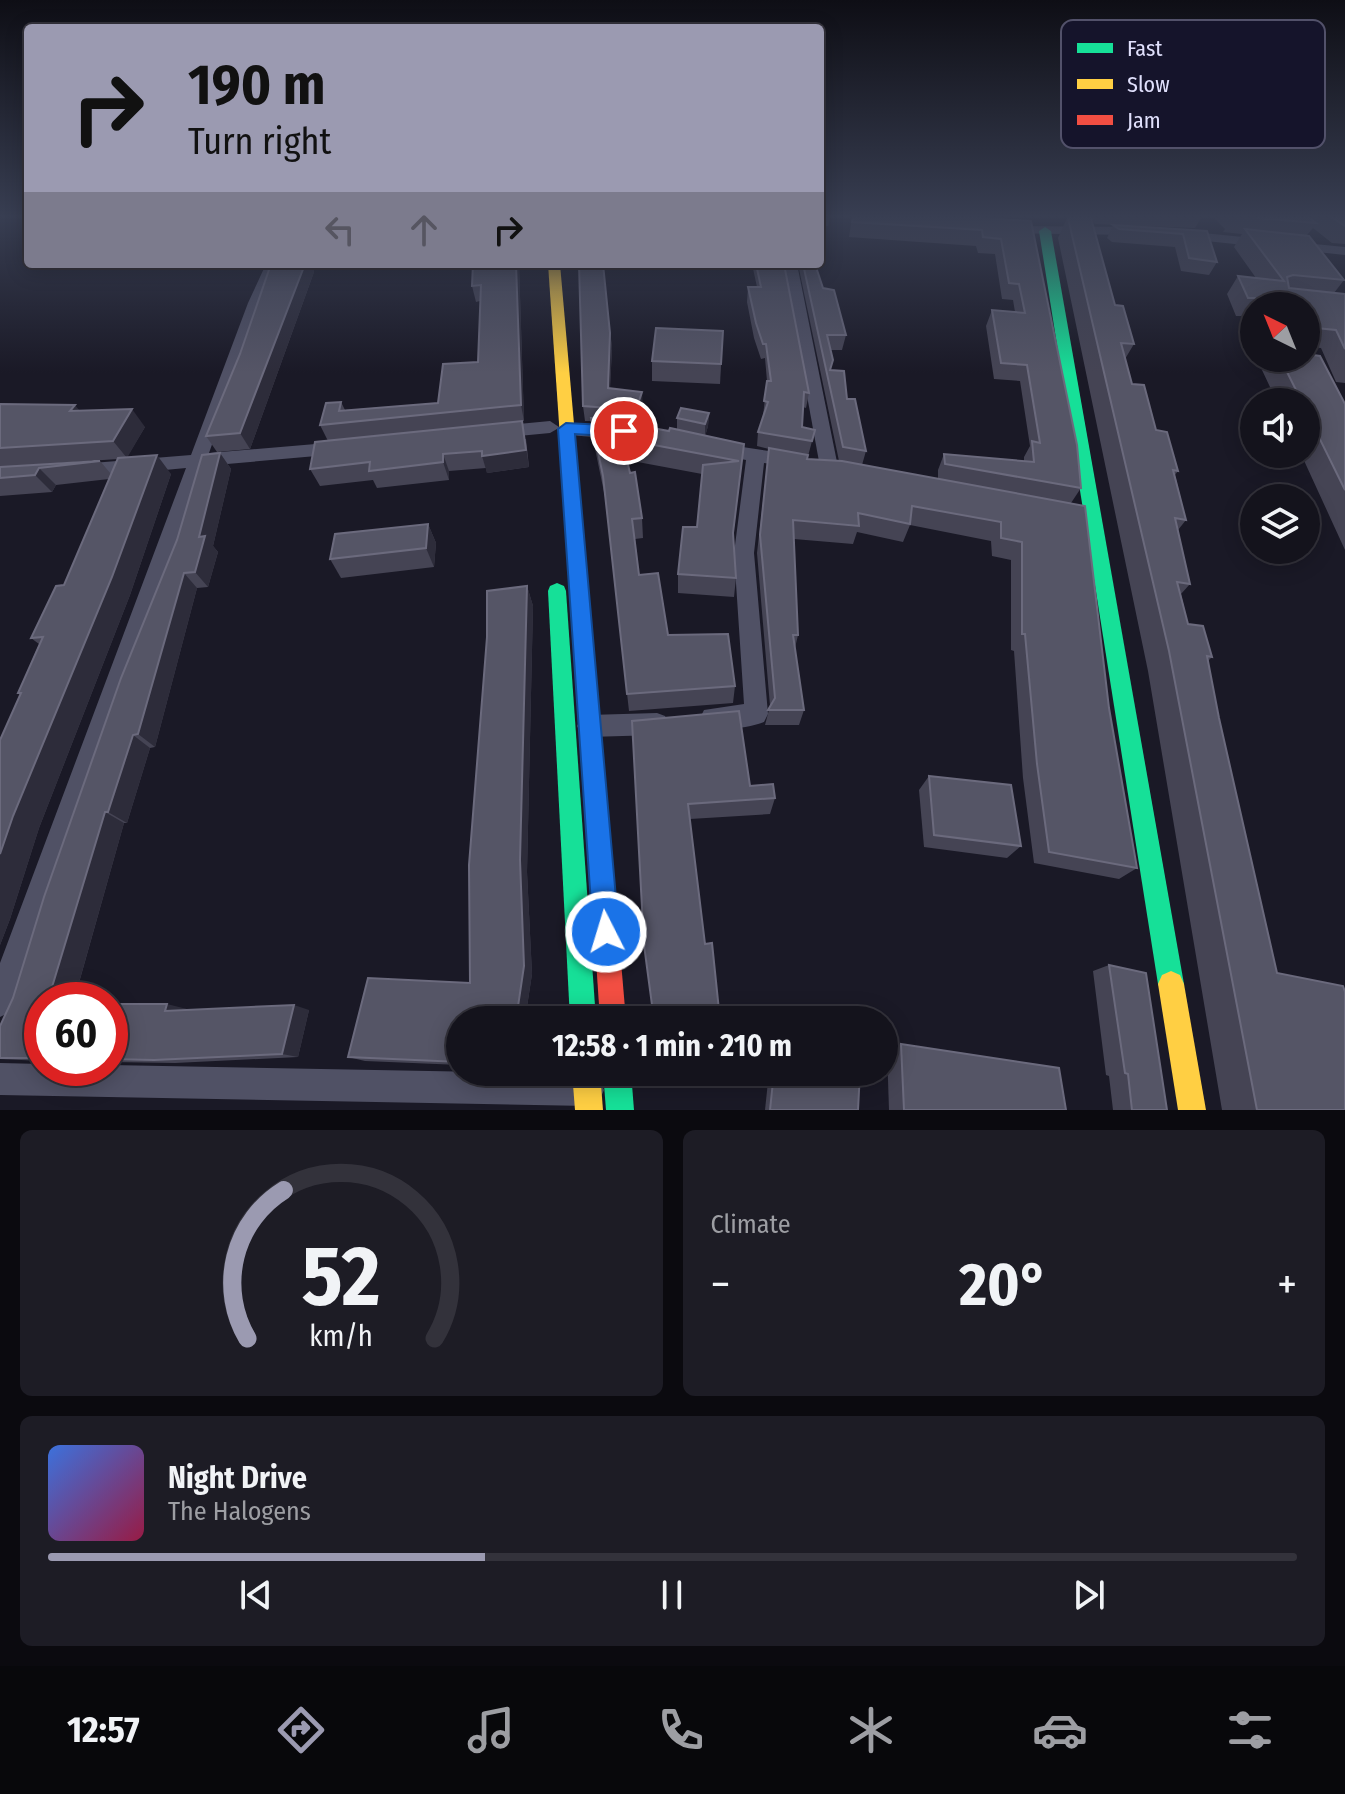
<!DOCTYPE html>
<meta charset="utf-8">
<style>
body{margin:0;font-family:"Fira Sans Condensed",sans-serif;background:#1d1c25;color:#f1f3f6;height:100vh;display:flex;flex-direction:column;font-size:30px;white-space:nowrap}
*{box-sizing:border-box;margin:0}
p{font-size:26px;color:#9d9ea3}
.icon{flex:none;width:44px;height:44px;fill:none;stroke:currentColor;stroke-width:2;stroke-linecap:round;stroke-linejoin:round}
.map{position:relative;height:1110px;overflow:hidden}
.sheet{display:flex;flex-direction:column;gap:20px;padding:20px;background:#0b0a0f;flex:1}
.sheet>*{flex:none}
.top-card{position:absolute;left:24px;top:24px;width:800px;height:244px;border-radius:8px;box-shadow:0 4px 20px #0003,0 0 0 2px #33323b;background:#9b9ab1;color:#111;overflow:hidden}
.needle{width:52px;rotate:317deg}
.tools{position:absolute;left:1240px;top:292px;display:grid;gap:16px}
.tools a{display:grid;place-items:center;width:80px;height:80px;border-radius:50%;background:#14131c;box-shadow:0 4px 20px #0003,0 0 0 2px #33323b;font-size:40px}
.speed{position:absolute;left:24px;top:982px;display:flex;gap:16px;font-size:40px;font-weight:700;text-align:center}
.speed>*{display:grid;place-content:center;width:104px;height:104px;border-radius:50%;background:#14131c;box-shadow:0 4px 20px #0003,0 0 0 2px #33323b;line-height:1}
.speed .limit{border:12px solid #d22;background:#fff;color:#111}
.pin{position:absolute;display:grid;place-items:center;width:68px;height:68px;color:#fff;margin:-34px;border:4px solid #fff;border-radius:50%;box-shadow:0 2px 8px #0007}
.me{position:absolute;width:88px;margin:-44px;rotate:355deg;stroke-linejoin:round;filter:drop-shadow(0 0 6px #0008)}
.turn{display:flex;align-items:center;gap:28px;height:168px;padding:0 32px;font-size:36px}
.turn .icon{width:104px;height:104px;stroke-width:2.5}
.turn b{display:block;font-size:56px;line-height:68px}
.lanes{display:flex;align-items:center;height:76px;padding:0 32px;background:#0003;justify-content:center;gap:40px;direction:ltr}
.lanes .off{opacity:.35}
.big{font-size:60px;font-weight:700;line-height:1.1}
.sheet .tile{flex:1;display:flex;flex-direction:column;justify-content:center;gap:12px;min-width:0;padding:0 28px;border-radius:12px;background:#1d1c25}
.sheet .dial{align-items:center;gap:0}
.dial svg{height:208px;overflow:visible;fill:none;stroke:#33323b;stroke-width:7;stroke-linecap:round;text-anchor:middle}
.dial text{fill:#f1f3f6;stroke:none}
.song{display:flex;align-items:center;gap:24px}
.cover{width:96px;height:96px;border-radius:12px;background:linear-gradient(135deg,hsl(220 70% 55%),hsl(340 70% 35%))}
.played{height:8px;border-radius:4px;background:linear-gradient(90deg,#9b9ab1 35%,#33323b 35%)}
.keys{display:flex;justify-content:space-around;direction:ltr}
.heat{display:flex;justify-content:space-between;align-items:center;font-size:44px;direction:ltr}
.sheet .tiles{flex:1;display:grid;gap:20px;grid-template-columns:1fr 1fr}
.tile:last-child{grid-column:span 2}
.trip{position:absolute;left:446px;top:1006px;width:452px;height:80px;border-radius:40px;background:#14131c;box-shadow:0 4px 20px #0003,0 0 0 2px #33323b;font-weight:700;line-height:80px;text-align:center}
.tabs{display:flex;height:128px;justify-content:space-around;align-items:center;background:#08080b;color:#9d9ea3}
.tabs .icon{width:56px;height:56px}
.tabs .current{color:#9b9ab1}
.tabs b{font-size:36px;color:#f1f3f6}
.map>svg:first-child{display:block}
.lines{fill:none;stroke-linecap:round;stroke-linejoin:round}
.street{fill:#505165;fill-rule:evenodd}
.fast{fill:#16e098;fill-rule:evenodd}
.slow{fill:#ffcf43;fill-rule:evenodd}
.jam{fill:#f24e42;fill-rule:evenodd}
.wall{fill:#454454}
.shaded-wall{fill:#2d2c3a}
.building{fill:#556;stroke:#6b6a7d;stroke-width:2}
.route{fill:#1a73e8;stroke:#114b97;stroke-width:2}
.key{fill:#15142b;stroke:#52516a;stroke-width:2}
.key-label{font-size:22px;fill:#e0e0fc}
</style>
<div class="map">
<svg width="1345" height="1110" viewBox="0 0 1345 1110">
<rect width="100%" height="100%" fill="#1a1926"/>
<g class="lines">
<g class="street">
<path d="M1002 226 1135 227 1142 231 1135 235 1007 233 1000 229Z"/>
<path d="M1183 231 1263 239 1270 243 1263 247 1178 238V232Z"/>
<path d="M1294 242 1345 247V255L1289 249 1287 246Z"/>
<path d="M266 264H280L262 303 209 453 339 442 348 448 339 454 204 466 15 1002 10 1012 0 1017V963L186 468 80 478 71 471 80 464 191 455 248 303Z"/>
<path d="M783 264H797L838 467 829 473 820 467Z"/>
<path d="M550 421 559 427 566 423 618 425 627 431C618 440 566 438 557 429L550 433 498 438 489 432 498 426Z"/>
<path d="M716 443 795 455 804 461 795 467 764 463 754 553 768 714 764 722C748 728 720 732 704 726L700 718 704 710 744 704 734 553 746 460 710 453 707 449Z"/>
<path d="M657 713 665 716 669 724 665 732 657 735 589 737 581 734 577 726 581 718 589 715Z"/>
<path d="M0 1063 42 1064V1068H110V1065L588 1074 599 1079 604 1090 599 1101 588 1106 0 1095Z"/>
</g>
<g class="fast">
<path d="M1045 227 1051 231 1184 984 1180 993 1171 997 1162 993 1158 984 1039 231Z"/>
<path d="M557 583 564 586 566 591 596 1020H570L548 591 550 586Z"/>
<path d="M603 1072H631L634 1110H606Z"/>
</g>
<g class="slow">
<path d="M548 264H560L617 915 614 924 605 927 596 924 593 915Z"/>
<path d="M1171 971 1180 975 1184 984 1206 1110H1178L1158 984 1162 975Z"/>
<path d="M572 1072H600L603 1110H575Z"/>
</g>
<path class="jam" d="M605 903 614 906 617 915 626 1020H600L593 915 596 906Z"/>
</g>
<g class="wall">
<path d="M820 218H830L828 226 820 225V236Z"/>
<path d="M852 218H989L1031 221 1081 488 1071 503 1137 868 1119 879 1034 863 1023 778 1014 651 1011 650V560L992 556 991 541 910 525 903 542 857 532 853 544 794 539 798 635 795 648 804 710 799 725H765L770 706 757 553 769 449 757 446 758 432 763 416 767 381 765 358 761 359 754 338 747 302 748 287H757L752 264H784L809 393 806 408 803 407 802 427 815 430 807 460 839 461 798 264H815L823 288 846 335 842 350H830L831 370 847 399 866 451 862 465 938 479V470L944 454 1024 461V457L1030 446 1020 381 994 379 986 326 992 310 1015 312 1013 300 1002 299 995 254 978 253 976 246 849 237Z"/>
<path d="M1067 218H1201L1195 228 1095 224 1092 221 1115 305 1134 344 1125 359 1132 384 1178 471 1175 475 1186 520 1178 530 1190 584 1181 594 1188 624 1212 657 1208 661 1219 718 1277 973 1345 1110H1222L1148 671 1058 238Z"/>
<path d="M1214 218H1345V244L1332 243 1313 228 1307 235 1344 280 1334 293 1345 294V383L1336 382 1321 348 1306 347V306H1254V340L1242 316H1236L1227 294 1238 276 1256 278 1234 247 1242 234 1223 232 1225 229Z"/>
<path d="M1113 225 1207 231 1217 262 1209 275 1181 271 1175 247 1112 242 1107 238Z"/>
<path d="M271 264H311L314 272 250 449 217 452 206 436 240 354Z"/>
<path d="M519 264 524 421 328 441 320 425 341 402 345 410 438 403 478 362 480 301 476 302 472 286Z"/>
<path d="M577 264H603L612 348 610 389 643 407 637 424H631L669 431 677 430V418L709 413 708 426 705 436 744 444 733 536 736 578 734 597 678 593V574L697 527 702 474 627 460 642 518 643 538 635 539 639 575 668 635 735 686 733 703 629 711 605 497 593 439 591 421H585L583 406 580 276Z"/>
<path d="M723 331 720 384 652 381V361Z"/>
<path d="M1271 358H1306L1345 404V550L1301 454H1306V402H1277L1262 370Z"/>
<path d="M0 404 80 411 145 427 127 457 171 474 130 595 39 828 10 919 0 945V740L20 694 18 693 39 644 31 638 64 585 109 479 56 485 52 492 0 496V467L100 461 111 474 118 459 0 467Z"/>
<path d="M526 439 529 467 487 473 486 468 449 471V480L377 488 373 480 320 486 310 469Z"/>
<path d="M220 453 231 469 213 546 218 552 208 587 197 588 155 747 150 748 127 823H124L75 997H84L96 1000H42V1061L0 1059V1026L13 998Z"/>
<path d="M428 524 436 543 434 567 341 578 330 559Z"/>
<path d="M527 586 533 606 527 872 532 974 525 1020H460V1065L365 1061 348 1057 470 983Z"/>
<path d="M632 721 750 786 775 798 770 814 690 819 705 944Z"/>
<path d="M929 776 1021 846 1007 858 924 847 919 790Z"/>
<path d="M1109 965 1167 1110H1113L1109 1076 1106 1075 1093 971Z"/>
<path d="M110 1004 187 1009V1010H309L298 1057 175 1063 110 1062Z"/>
<path d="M901 1044 1066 1110H889L887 1050Z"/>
<path d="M769 1072H860L858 1110H765Z"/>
</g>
<g class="shaded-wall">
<path d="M305 264H311L314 272 250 449 240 433Z"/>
<path d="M516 264H519L524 421 521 405Z"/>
<path d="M610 333 612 348 609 403 608 388Z"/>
<path d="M642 392 643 407 637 424 636 410Z"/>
<path d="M75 405 89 422 70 411Z"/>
<path d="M132 409 145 427 127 458 113 441Z"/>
<path d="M709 413 708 426 705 437V424Z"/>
<path d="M522 421 529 467 487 473 482 456Z"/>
<path d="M220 453 231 469 213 546 218 552 208 587 195 572 199 537Z"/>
<path d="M443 454 449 471V480L443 462Z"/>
<path d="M157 455 171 474 130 595 39 828 10 919 0 945V854L13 816Z"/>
<path d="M39 468 56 485 52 492 35 475Z"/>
<path d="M428 524 436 543 434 567 426 548Z"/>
<path d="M184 573 197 588 155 747 138 734Z"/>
<path d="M527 586 533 606 527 872 532 974 525 1020H516Z"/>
<path d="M133 735 150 748 127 823 108 812Z"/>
<path d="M105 812 124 823 74 1000 49 997Z"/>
<path d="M167 1004 187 1009 185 1016 165 1011Z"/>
<path d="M294 1005 309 1010 298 1057 282 1054Z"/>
</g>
<g class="building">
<path d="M853 218H982L1031 221 1077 445 1081 488 945 464 944 454 1034 462 1032 441 1040 443 1027 365 1001 363 992 310 1025 313 1019 284 1009 283 1001 239 983 237 982 230 852 222Z"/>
<path d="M1068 218H1091L1115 305 1123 306 1134 344 1121 343 1132 384 1144 385 1156 430 1167 432 1178 471 1173 470 1186 520 1175 518 1190 584 1177 582 1188 624 1203 626 1212 657 1207 656 1219 718 1277 973 1343 986 1345 992V1110H1257L1169 651Z"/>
<path d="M1257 218H1310L1316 223Z"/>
<path d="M1333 218H1345V226Z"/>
<path d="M1113 225 1207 231 1217 262 1189 258 1183 234 1119 229Z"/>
<path d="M1245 229 1309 236 1344 280 1293 275 1287 277 1289 288 1345 294V349L1336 330 1306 327V306H1259L1255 298H1248L1238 276 1284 281Z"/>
<path d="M271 264H305L240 433 206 436 240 354Z"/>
<path d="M473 264H516L521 405 320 425 326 403 341 402 339 411 438 403 443 364 478 362 481 285 472 286Z"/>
<path d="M579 264H603L610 333 608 388 642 392 636 410 583 406Z"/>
<path d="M756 264H784L809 393 804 392 802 427 815 430 812 441 758 432 768 402 764 401 767 381H771L766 344H763L756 323 748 287H761Z"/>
<path d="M803 264H815L823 288 834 290 846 335H827L833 360 830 370 844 371 847 399H855L866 451 843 447Z"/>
<path d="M656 328 723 331 721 364 652 361Z"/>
<path d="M1306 354 1320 356 1345 404V490L1306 411V402H1302L1280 358H1306Z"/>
<path d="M0 404 75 405 70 411 132 409 113 441 0 448Z"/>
<path d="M681 408 709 413 705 424 677 418Z"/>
<path d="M591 418 622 419 631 421 630 424 669 431 670 428 744 444 733 533 736 578 678 574 683 527H697L703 465 739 461 622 439 630 473 635 472 642 518 632 519 639 575 658 573 668 635 728 634 735 686 627 694 603 476Z"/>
<path d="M522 421 526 450 482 456V451L443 454V462L369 471 370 462 310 469 315 442Z"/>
<path d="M769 448 808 455 807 459 842 461 1085 506 1109 708 1137 868 1049 852 1037 764 1025 634H1022V542L1001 538V522L912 506 910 524 858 513 859 526 793 520 798 635H793L804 710H768L775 698 760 535Z"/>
<path d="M220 453 199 537 205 536 195 572 184 573 138 734 133 735 108 812H105L49 997H84L83 1000H42V1058H0V1026L13 998 44 897 121 678 177 540 202 455Z"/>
<path d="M157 455 112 577 13 816 0 854V740L21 693H18L43 637 31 638 56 586 64 585 118 458Z"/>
<path d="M100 461 39 468 35 475 0 478V467Z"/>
<path d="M428 524 426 548 330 559 335 534Z"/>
<path d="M527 586 520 860 524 966 516 1020H460V1062L348 1057 368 978 470 983 469 865 487 637V591Z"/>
<path d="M739 711 750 786 773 784 775 798 688 804 705 944 712 943 720 1020H654L644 945 632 721Z"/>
<path d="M929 776 1011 785 1021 846 934 835Z"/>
<path d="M1109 965 1146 973 1167 1110H1132L1128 1074 1125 1073Z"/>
<path d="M110 1004H167L165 1011 294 1005 282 1054 154 1060 110 1059Z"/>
<path d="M901 1044 1059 1068 1066 1110H904Z"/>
<path d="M774 1072H860L858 1110H770Z"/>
</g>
<linearGradient id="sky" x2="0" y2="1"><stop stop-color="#0e0e15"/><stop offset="0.58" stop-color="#383e52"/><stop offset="1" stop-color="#383e52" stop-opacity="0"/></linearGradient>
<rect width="1345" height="373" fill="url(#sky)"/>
<path class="route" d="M566 423 624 426 632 431 624 437 575 434 619 932 615 941 606 944 597 941 593 932 558 429Z"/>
<rect x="1061" y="20" width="264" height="128" rx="12" class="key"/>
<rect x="1077" y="43" width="36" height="10" fill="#16e098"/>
<rect x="1077" y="79" width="36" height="10" fill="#ffcf43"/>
<rect x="1077" y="115" width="36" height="10" fill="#f24e42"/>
<g class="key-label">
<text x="1127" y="56">Fast</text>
<text x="1127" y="92">Slow</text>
<text x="1127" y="128">Jam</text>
</g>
</svg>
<div class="tools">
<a><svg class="needle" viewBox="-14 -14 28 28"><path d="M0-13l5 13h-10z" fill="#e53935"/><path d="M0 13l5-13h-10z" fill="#9d9ea3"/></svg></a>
<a><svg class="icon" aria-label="sound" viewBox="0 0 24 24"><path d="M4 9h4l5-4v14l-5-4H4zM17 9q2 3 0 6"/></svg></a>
<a><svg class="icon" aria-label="layers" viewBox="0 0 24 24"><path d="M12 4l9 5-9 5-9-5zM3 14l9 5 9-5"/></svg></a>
</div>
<div class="speed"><div class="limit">60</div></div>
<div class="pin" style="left:624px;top:431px;background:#d93025"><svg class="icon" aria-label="arrive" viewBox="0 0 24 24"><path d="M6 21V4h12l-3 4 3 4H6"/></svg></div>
<svg class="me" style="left:606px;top:932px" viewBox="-20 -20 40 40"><circle r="17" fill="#1a73e8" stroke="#fff" stroke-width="3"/><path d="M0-11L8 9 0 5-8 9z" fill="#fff"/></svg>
<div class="trip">12:58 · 1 min · 210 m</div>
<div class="top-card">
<div class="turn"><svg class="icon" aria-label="right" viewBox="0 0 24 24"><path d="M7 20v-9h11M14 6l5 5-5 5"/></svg><div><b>190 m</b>Turn right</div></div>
<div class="lanes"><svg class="icon off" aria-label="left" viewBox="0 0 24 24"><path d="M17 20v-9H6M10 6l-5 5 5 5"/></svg><svg class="icon off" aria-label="ahead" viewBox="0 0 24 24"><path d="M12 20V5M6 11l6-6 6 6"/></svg><svg class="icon" aria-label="right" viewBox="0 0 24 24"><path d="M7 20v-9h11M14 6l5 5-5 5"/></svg></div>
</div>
</div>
<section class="sheet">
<div class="tiles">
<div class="tile dial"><svg viewBox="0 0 100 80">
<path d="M14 69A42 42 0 1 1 86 69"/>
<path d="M14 69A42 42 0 0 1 28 12" stroke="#9b9ab1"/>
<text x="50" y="56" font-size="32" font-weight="700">52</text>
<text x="50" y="72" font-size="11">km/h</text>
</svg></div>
<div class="tile"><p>Climate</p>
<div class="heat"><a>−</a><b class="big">20°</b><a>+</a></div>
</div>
<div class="tile">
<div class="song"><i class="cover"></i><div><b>Night Drive</b><p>The Halogens</p></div></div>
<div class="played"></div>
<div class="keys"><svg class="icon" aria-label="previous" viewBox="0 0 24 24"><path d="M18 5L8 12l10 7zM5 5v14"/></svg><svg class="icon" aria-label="pause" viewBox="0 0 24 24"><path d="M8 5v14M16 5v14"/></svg><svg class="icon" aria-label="next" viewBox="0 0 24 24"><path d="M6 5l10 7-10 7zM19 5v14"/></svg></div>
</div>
</div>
</section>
<nav class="tabs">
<b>12:57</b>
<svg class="icon current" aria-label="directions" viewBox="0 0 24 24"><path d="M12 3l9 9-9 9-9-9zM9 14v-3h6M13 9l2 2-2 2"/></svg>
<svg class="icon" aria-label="music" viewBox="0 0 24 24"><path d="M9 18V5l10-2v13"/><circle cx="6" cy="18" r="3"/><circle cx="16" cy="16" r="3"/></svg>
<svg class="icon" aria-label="phone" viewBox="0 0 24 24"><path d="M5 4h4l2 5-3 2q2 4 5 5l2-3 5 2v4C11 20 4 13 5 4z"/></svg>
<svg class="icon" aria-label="climate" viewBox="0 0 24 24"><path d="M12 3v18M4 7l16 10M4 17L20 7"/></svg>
<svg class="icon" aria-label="car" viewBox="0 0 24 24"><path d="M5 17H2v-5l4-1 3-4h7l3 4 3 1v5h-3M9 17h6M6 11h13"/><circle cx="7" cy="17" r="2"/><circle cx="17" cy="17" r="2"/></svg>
<svg class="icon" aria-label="filters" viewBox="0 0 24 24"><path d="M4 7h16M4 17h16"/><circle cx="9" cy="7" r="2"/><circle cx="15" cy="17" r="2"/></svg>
</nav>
